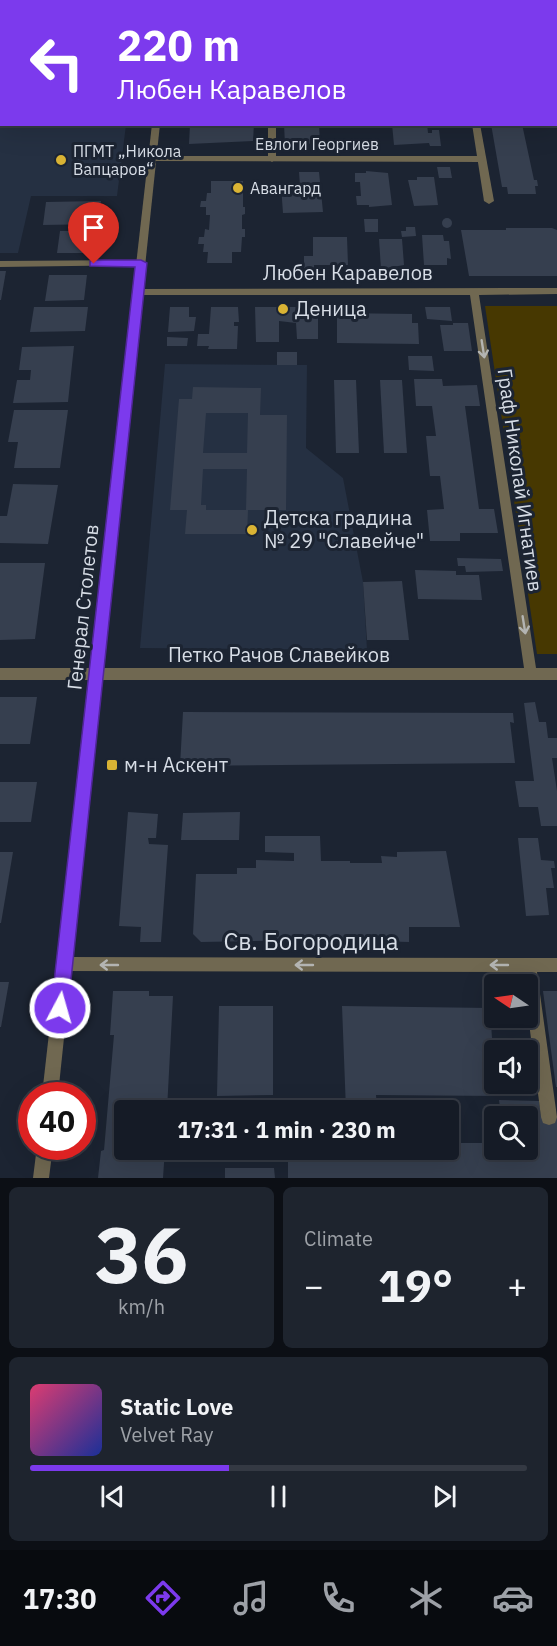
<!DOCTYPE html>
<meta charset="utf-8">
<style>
body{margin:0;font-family:"IBM Plex Sans",sans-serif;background:#1e242e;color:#f1f3f6;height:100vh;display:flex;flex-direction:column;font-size:22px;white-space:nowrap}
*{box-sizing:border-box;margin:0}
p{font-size:20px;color:#9da1a7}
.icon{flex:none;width:33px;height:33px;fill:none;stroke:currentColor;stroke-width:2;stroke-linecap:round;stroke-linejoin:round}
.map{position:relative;height:1178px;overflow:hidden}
.sheet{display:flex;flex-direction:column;gap:9px;padding:9px;background:#0c0f15;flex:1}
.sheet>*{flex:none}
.guide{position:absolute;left:0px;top:0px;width:558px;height:126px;box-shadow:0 6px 24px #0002,0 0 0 2px #343943;background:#7c3aed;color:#fff;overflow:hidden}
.needle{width:39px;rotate:283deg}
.fabs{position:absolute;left:484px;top:974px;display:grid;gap:12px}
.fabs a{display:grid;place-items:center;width:54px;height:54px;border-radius:6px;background:#151b26;box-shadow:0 6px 24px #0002,0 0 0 2px #343943;font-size:30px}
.speed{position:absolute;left:18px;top:1082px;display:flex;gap:12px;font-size:30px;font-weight:700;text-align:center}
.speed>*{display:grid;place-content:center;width:78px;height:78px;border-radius:50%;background:#151b26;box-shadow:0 6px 24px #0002,0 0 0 2px #343943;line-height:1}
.speed .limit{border:9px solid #d22;background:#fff;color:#111}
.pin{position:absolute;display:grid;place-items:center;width:51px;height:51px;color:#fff;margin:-62px -26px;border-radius:50% 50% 50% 0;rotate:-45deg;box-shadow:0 0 6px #0007}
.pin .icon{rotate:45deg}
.me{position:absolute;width:66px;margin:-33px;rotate:6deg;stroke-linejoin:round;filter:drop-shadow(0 0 4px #0008)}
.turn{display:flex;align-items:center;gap:21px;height:126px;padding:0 18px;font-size:27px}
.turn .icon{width:78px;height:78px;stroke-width:2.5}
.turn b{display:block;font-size:42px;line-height:51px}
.big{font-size:45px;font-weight:700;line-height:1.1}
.sheet .widget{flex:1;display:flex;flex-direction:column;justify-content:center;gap:9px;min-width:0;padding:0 21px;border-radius:9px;background:#1e242e}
.sheet .dial{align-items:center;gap:0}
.dial b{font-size:78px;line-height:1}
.song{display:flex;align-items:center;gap:18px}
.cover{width:72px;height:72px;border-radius:9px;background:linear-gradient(135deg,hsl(340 70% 55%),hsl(230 70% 35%))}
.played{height:6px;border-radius:3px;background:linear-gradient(90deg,#7c3aed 40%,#343943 40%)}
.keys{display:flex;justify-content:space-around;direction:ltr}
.heat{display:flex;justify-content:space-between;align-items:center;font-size:33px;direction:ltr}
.sheet .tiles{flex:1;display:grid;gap:9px;grid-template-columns:1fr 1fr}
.widget:last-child{grid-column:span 2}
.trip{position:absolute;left:114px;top:1100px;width:345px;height:60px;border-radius:6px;background:#151b26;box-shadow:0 6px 24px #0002,0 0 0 2px #343943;font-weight:700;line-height:60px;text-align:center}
.tabs{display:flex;height:96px;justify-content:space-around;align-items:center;background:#080b0f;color:#9da1a7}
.tabs .icon{width:42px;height:42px}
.tabs .active{color:#7c3aed}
.tabs b{font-size:27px;color:#f1f3f6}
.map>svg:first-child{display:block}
.built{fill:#253042}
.green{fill:#473801}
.building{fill:#363f4f;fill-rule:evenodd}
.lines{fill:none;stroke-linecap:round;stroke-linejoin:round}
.service{fill:#706851;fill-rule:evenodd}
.minor{fill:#706851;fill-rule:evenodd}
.tertiary{fill:#706851;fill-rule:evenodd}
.oneway{stroke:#b3b4b2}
.route{fill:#7c3aed;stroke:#51269a;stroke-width:1.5}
.poi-dot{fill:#d9b334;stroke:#1c2432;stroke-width:2}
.labels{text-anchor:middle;stroke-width:6;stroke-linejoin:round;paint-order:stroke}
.far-street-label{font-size:16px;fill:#d7dde6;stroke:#1c2432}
.far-poi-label{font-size:16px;fill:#d7dde6;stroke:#1c2432;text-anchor:start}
.street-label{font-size:20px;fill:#d7dde6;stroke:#1c2432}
.poi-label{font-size:20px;fill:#d7dde6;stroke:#1c2432;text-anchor:start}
.near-street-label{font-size:24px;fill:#d7dde6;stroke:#1c2432}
</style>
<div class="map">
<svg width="557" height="1178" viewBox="0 0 557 1178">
<rect width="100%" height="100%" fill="#1c2432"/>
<g class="built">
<path d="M0 0H143L2 2V124L126 125 117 196H31L18 253H0Z"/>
<path d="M165 364 307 365 306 448 343 478 363 582 367 650 140 648Z"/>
</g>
<path class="green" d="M485 306H557V654H537Z"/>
<g class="building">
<path d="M190 124H254L253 141 189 144Z"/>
<path d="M284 124H319L320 143 285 145Z"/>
<path d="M392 124H427L428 133H432V130H439L441 146H430L429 143 394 145Z"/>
<path d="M491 124H522L534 180H537L538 186H535L536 194H508L507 187H502Z"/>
<path d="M437 167H450L452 178H439Z"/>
<path d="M366 171 388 173 392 205 369 207V205H357L356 196H361L360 182H355V173H366Z"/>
<path d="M299 172H319L323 212 283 213 281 186H300Z"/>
<path d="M417 177H434L438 205 414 206 408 180H417Z"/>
<path d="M211 181H243V207H245V214L242 215V229H245V237H242L241 252H232V263H207L208 252H203L204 244H198L199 237H204L205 229 209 230 210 215H206V207H200L201 201H206L207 193H211Z"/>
<path d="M101 201 99 224 43 225 46 202Z"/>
<circle cx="447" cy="223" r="5"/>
<path d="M364 219H378V232H365Z"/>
<path d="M406 227H415L416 236 402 237 401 231H406Z"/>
<path d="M506 228H552L557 230V276H469L461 230H506Z"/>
<path d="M60 231H98L96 253H57Z"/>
<path d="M422 235H443L444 241H449L451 259 447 258V265H424Z"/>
<path d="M313 237H347L348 265H314L315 276H304V256H313Z"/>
<path d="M379 239H402L404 265 381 269Z"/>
<path d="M0 271H6L1 300H0Z"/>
<path d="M49 275H87L84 300 45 301Z"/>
<path d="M34 307H88L85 331 30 332Z"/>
<path d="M170 307H189V317H196L194 331 168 332Z"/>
<path d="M211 307H238L239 322H234V326H238L237 349H208L209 346H197L198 334H209Z"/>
<path d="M255 307H299V314H318V339H297L296 323 279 321V342H256Z"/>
<path d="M425 307H450L452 321 427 319Z"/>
<path d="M337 313 412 314V323H418L419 344 337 343Z"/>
<path d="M453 323H468L472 351H444L440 325H453Z"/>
<path d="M167 337 188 338 187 346H167Z"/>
<path d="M74 346 68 402 13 403 17 380H30L31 370H19L22 347Z"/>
<rect x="277" y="352" width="20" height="13"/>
<path d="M408 356H432L434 371 409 370Z"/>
<path d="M414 379H442L443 386 477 385 480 406H465L479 509H494L498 533H460V541H430L427 510 444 509 440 476H430L426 436H436L432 406H416Z"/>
<path d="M334 380H356L359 453H336Z"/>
<path d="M380 380H402L407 453H384Z"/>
<path d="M193 387 261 388 260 415H287L286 510H248L247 534H185L187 510H170L179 399H192ZM206 413H248L247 453H203ZM203 469H247L246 510H206V505H201Z"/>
<path d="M14 410H68L60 468H14L18 442H8Z"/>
<path d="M13 484 58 485 48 544 0 543V516H7Z"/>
<path d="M457 558 501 559 503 571 466 572 465 566H458Z"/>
<path d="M0 563H45L35 639 0 640Z"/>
<path d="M415 570 456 571V575H479L482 600 418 599Z"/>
<path d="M402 581 409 640H367L363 582Z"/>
<path d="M0 697H37L30 744H0Z"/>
<path d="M535 702 539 722H546L548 738H557V758H552L557 791V826H541L538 807H519L515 781H534L524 703Z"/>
<path d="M183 712 513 713 514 723 510 722 515 763 180 766Z"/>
<path d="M0 782H37L31 822H0Z"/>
<path d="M128 812 158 814 156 838H148L149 844 168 845 161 942H140L141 927 119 926Z"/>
<path d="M240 812 239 840H181L183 813Z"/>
<path d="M265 836H320L321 861H350V863H382L381 856 397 857V852L446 851 460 927H409V942L339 940V942H308V940L201 942 193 934 196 874H237V868H256V860L294 861V853L265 852Z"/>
<path d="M518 838H538L541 860 554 861 555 868H551L554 888H546L549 915 526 916Z"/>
<path d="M0 852H13L1 923H0Z"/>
<path d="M0 982H9L1 1027H0Z"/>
<path d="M113 991H149V996H173L167 1110H124V1149H165L163 1178H98L101 1151 104 1150 114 1035H110Z"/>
<path d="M543 991H557V1087H556Z"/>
<path d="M219 1006H273V1095L217 1096Z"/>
<path d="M342 1006 490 1008 495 1083H497L498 1096 376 1095 377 1110H346Z"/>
<path d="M499 1100 539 1101 541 1117H557V1178H288V1149H448V1115H451L454 1143H495V1149H528V1116H501Z"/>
<path d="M330 1107V1110H269V1108Z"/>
<path d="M225 1168H274L275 1178H225Z"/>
</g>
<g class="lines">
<g class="service">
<rect x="450" y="0" width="8" height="2"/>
<path d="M268 124H276V159L272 162 268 159Z"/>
<path d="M472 124H480L494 201 489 204 484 201Z"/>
<path d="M529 958 534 960 536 965 557 1117 555 1123 549 1125 543 1123 541 1117 528 1015V984H524L522 965 524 960Z"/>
</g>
<g class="minor">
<rect x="537" y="0" width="8" height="2"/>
<rect x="556" y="42" width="1" height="4"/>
<rect x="556" y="59" width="1" height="6"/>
<path d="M153 156H482L486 159 482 162 150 161 149 159Z"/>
<path d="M141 260 144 261V265L0 267V261Z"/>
<path d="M557 288V294L479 295 536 668H557V680H0V668H524L470 295H138L133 292 138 289Z"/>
<path d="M64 957 557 958V972L64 971 59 969 57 964 59 959Z"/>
</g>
<g class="tertiary">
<rect x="166" y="0" width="8" height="2"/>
<path d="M152 124H160L58 1095H42Z"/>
<path d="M37 1146H53L49 1178H33Z"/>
</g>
</g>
<defs><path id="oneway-shaft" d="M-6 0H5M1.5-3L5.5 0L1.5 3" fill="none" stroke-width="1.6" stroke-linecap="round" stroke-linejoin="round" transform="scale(1.5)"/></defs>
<g class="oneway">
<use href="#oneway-shaft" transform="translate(483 349) rotate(81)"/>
<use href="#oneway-shaft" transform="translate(524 625) rotate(81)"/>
<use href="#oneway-shaft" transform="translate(109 965) rotate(-180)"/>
<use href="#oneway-shaft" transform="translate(304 965) rotate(-180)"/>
<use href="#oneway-shaft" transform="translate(499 965) rotate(-180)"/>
</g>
<path class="route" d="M94 260H141L147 263 68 1008 66 1014 60 1017 54 1014 51 1008 135 267 90 266V261Z"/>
<g class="poi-dot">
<circle cx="61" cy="160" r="6"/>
<circle cx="238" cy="188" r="6"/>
<circle cx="283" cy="309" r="6"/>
<circle cx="252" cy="530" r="6"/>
<rect x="106" y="759" width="12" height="12" rx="3"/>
</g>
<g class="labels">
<g class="far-street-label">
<text x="317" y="150">Евлоги Георгиев</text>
</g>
<g class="far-poi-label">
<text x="73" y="157">ПГМТ „Никола<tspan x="73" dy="18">Вапцаров“</tspan></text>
<text x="250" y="194">Авангард</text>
</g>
<g class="street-label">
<text x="348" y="280">Любен Каравелов</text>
<text transform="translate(520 480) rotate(82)" y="7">Граф Николай Игнатиев</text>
<text transform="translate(83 607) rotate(-84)" y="7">Генерал Столетов</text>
<text x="279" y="662">Петко Рачов Славейков</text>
</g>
<g class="poi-label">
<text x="295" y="316">Деница</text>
<text x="264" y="525">Детска градина<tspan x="264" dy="23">№ 29 "Славейче"</tspan></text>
<text x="124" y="772">м-н Аскент</text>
</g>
<g class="near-street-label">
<text x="311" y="950">Св. Богородица</text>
</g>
</g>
</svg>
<div class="fabs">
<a><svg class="needle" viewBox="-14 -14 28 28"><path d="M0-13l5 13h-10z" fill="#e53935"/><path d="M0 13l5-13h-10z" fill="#9da1a7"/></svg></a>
<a><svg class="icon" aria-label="sound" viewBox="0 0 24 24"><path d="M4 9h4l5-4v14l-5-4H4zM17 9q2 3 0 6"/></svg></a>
<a><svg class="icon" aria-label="search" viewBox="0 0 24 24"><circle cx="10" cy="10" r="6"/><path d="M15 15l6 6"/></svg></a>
</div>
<div class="speed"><div class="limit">40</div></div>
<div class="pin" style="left:94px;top:264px;background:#d93025"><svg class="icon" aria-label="arrive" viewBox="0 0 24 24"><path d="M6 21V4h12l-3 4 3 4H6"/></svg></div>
<svg class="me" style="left:60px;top:1008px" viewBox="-20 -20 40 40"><circle r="17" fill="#7c3aed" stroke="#fff" stroke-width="3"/><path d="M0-11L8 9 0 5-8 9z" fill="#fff"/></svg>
<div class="trip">17:31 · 1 min · 230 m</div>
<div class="guide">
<div class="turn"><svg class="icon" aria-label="left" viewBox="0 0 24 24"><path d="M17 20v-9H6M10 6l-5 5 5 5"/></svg><div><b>220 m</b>Любен Каравелов</div></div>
</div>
</div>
<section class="sheet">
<div class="tiles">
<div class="widget dial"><b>36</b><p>km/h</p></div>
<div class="widget"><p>Climate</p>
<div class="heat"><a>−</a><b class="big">19°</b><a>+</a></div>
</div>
<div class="widget">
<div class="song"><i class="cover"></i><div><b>Static Love</b><p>Velvet Ray</p></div></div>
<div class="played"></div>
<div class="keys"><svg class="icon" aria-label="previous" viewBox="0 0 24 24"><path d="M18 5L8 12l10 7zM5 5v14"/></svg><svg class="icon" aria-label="pause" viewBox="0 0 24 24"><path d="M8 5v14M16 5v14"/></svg><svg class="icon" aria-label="next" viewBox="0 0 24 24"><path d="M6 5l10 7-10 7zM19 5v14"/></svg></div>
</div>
</div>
</section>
<nav class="tabs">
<b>17:30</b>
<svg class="icon active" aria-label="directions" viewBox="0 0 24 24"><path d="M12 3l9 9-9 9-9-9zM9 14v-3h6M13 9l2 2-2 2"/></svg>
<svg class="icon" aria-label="music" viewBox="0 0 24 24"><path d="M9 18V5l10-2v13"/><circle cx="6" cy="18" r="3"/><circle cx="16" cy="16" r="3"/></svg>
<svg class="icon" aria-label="phone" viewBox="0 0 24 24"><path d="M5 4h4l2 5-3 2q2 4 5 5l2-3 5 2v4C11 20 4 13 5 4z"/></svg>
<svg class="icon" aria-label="climate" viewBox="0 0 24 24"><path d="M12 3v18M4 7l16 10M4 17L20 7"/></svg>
<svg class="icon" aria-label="car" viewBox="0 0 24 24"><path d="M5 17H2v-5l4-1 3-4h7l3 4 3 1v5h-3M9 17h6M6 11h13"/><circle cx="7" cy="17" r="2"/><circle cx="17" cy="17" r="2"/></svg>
</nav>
